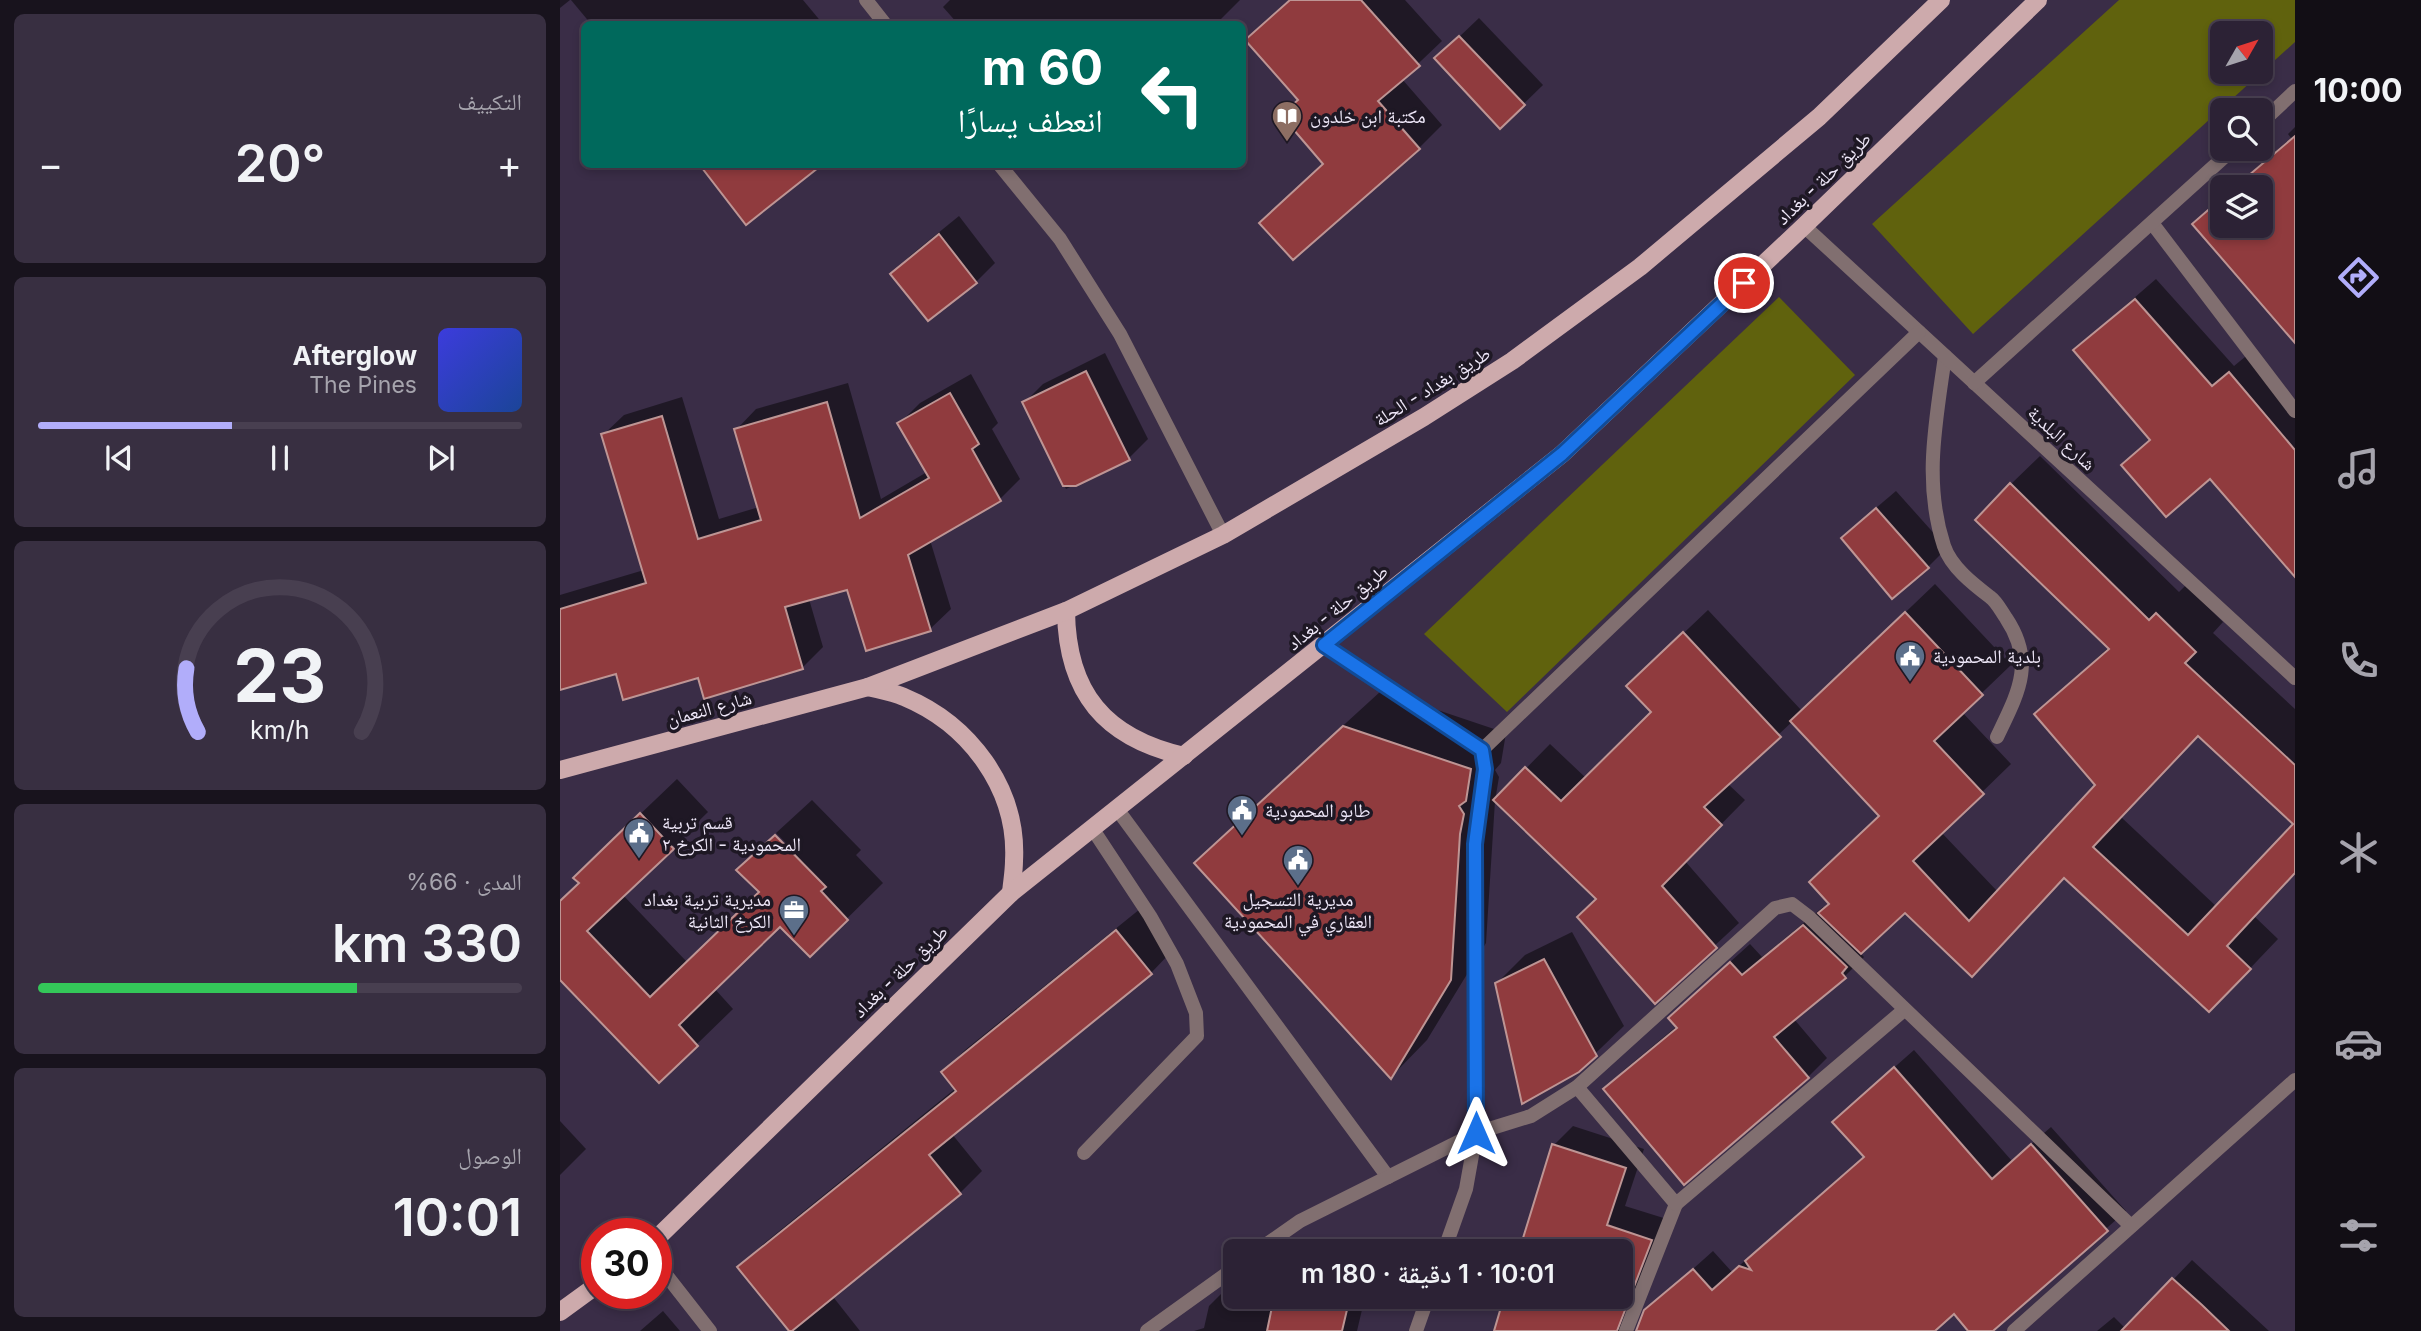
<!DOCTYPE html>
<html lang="ar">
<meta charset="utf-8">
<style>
body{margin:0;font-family:Inter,"Noto Naskh Arabic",sans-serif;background:#382f41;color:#f1f3f6;direction:rtl;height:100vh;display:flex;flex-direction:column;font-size:26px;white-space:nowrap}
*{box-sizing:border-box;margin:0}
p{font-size:23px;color:#a6a4ad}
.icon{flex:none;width:38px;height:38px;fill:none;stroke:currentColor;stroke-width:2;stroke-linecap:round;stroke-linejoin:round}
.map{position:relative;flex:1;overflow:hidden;direction:ltr}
.sheet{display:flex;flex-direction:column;gap:14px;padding:14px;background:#18131d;width:560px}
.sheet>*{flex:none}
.top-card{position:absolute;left:21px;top:21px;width:665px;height:147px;border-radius:10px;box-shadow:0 4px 10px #0003,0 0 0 2px #483f50;direction:rtl;background:#00695c;color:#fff;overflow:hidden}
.needle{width:46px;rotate:51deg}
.buttons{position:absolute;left:1650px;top:21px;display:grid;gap:14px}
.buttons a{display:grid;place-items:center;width:63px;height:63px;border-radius:10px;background:#2c2235;box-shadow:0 4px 10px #0003,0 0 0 2px #483f50;font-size:35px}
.speed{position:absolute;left:21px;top:1218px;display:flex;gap:14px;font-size:35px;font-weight:700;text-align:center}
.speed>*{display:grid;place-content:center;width:91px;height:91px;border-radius:50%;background:#2c2235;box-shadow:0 4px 10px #0003,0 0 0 2px #483f50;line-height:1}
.speed .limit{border:10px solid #d22;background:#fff;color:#111}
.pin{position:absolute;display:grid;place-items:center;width:60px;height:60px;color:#fff;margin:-30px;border:4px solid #fff;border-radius:50%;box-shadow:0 2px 7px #0007}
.me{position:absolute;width:77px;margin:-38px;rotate:0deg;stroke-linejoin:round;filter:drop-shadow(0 0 5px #0008)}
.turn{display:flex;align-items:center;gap:24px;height:147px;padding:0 28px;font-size:32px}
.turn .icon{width:91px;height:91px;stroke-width:2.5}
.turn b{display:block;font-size:49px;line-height:60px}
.big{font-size:52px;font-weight:600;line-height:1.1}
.sheet .tile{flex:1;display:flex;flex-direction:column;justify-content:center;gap:10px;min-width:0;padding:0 24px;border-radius:10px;background:#382f41}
.sheet .dial{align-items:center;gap:0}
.dial svg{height:182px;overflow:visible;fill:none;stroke:#483f50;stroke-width:7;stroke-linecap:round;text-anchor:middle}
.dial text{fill:#f1f3f6;stroke:none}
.song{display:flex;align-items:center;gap:21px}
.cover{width:84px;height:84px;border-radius:10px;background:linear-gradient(135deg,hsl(240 70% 55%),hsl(220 70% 35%))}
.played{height:7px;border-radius:4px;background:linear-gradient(90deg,#b1adfa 40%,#483f50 40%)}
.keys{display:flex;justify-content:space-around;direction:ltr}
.heat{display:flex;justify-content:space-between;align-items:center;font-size:38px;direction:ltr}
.charge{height:10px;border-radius:5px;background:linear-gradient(90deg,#34c759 66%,#483f50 0)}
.trip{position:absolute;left:663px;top:1239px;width:410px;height:70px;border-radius:10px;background:#2c2235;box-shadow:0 4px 10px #0003,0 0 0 2px #483f50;font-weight:600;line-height:70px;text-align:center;direction:rtl}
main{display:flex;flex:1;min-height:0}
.menu{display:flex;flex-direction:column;width:126px;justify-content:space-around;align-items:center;background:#120e15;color:#a6a4ad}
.menu .icon{width:49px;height:49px}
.menu .active{color:#b1adfa}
.menu b{font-size:32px;color:#f1f3f6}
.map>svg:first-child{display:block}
.green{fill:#60620d;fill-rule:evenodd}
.shadow{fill:#0007}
.building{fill:#903b3e;stroke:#be9594;stroke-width:2;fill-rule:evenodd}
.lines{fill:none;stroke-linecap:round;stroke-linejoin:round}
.service{stroke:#816f70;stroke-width:14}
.pedestrian{stroke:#816f70;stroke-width:14}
.minor{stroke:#816f70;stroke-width:14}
.primary{stroke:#cdaaac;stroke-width:18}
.route-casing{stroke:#114b97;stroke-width:18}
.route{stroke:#1a73e8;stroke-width:12}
.labels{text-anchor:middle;stroke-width:7;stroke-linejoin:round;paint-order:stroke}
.poi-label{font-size:19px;fill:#eee7f8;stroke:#1e1824;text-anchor:start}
.street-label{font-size:19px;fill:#eee7f8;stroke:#1e1824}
</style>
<main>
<nav class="menu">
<b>10:00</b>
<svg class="icon active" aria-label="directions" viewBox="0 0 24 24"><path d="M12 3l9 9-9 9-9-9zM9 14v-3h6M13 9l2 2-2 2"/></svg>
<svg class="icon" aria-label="music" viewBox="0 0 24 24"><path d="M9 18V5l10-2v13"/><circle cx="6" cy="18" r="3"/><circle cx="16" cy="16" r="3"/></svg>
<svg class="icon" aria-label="phone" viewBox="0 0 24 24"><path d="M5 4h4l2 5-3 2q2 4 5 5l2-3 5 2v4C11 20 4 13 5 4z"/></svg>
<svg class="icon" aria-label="climate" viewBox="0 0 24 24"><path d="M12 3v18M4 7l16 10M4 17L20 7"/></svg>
<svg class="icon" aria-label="car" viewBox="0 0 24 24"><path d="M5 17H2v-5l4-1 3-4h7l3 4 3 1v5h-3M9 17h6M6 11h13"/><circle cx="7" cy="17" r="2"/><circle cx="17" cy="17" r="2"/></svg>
<svg class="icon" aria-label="filters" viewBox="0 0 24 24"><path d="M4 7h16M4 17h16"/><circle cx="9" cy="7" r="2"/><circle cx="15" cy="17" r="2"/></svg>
</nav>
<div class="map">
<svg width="1735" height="1331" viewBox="0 0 1735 1331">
<rect width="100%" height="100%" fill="#3a2d47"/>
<g class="green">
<path d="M1559 0H1735V42L1413 334 1312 224ZM1662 33H1701V72H1662Z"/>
<path d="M1219 297 1295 375 947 712 864 634Z"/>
</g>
<g class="shadow">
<path d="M0 0H10L0 8Z"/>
<path d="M11 0H243L263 24H31Z"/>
<path d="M390 0H680L656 24H398L383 7Z"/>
<path d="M729 0H845L882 41 842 79 882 125 859 148 734 258 701 223 765 163 740 98 687 40Z"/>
<path d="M919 18 983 85 940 127 877 58Z"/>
<path d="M1735 127V341L1635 224 1662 197V226H1701V187H1674L1731 138 1728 134Z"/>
<path d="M399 216 435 263 416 282 332 274 351 255Z"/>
<path d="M1596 279 1674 366 1691 352 1735 404V575L1650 476 1563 465 1591 439 1516 351 1537 330Z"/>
<path d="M545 353 588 439 569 458 506 489 464 403 483 384Z"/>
<path d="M411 374 438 423 432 429 460 479 439 500 370 540 391 609 370 629 288 588 249 599 263 647 242 668 139 676 57 672 0 689V595L84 570 43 435 64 415 122 397 159 519 199 507 176 430 196 409 288 383 321 499 367 472 339 424 360 403Z"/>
<path d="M1480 456 1619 592 1626 585 1663 622 1653 633 1735 709V824L1639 734 1561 817 1657 907 1694 916 1718 939 1678 981 1505 877 1412 975 1345 910 1300 953 1304 957 1285 976 1234 1019 1267 1058 1248 1077 1124 1182 1045 1089 1064 1070 1117 1026 1129 999 1190 944 1202 957 1263 907 1265 908 1271 903 1251 882 1320 815 1233 721 1167 783 1185 800 1125 861 1179 923 1095 1001 1037 898 935 800 990 744 1026 778 1093 712 1092 663 1148 610 1242 711 1375 584 1451 665 1402 712 1451 764 1381 832 1438 892 1537 785 1476 714 1549 647 1451 484Z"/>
<path d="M1336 491 1387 548 1368 567 1303 519Z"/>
<path d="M821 691 946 733 941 763 935 770 939 777 935 801 926 943 867 1040 832 1076 636 863 672 827Z"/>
<path d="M117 779 148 812 63 895 127 962 201 892 179 870 214 835 228 849 230 847 216 833 252 800 301 850 296 855 323 883 250 955 220 924 154 988 173 1009 99 1081 0 978V901L20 882 51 842Z"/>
<path d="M580 909 613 950 591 973 392 1134 422 1171 400 1193 180 1267 202 1245 396 1088 383 1072 405 1050Z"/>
<path d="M1012 932 1064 1026 1018 1070 937 983 965 955Z"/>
<path d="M1354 1050 1452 1161 1491 1127 1566 1211 1431 1331H1411L1394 1312 1372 1331H1098L1086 1311 1153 1251 1172 1272 1305 1156 1294 1103Z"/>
<path d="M0 1121 26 1149 0 1175Z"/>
<path d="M1013 1126 1084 1149 1065 1206 1110 1220 1087 1278 1073 1291 1059 1331H935L946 1297H1060V1251H960L994 1145Z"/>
<path d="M817 1242 815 1251H783Z"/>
<path d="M1632 1260 1709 1331H1537L1554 1317 1566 1329Z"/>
<path d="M669 1286 676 1287V1297H805L797 1331H634L644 1328 649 1306Z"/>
<path d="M274 1298 300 1331H233Z"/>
<path d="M103 1311 120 1331H80Z"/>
</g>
<g class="building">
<path d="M730 0H801L860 66 818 101 860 149 733 260 699 223 763 164 721 115 738 100 685 40Z"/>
<path d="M899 36 965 105 940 129 874 58Z"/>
<path d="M1735 136V343L1632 224 1662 198V226H1701V187H1675Z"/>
<path d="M139 164H263L186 225Z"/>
<path d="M379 234 417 283 368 321 330 274Z"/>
<path d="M1575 299 1652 386 1669 372 1735 450V577L1650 479 1606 517 1561 465 1590 440 1513 350Z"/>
<path d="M526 371 570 460 516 486H503L462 402Z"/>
<path d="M390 393 419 444 412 449 441 501 348 555 371 631 306 651 287 590 225 607 243 669 144 699 138 678 63 700 56 674 0 690V609L86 583 41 434 102 416 138 539 201 520 174 429 267 402 300 518 369 478 337 423Z"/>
<path d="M1450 483 1589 620 1596 613 1636 652 1625 663 1735 765V873L1667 946 1691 969 1649 1012 1504 878 1412 977 1345 913 1301 954 1258 913 1269 904 1249 882 1319 816 1230 721 1345 612 1423 695 1374 741 1424 794 1353 861 1409 921 1535 785 1474 714 1549 649 1415 520ZM1638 736 1733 824 1628 935 1533 847Z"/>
<path d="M1316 508 1369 568 1332 599 1281 538Z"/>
<path d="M1123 632 1221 737 1144 807 1162 825 1102 886 1157 948 1095 1004 1017 917 1036 899 933 800 965 767 1001 801 1091 712 1066 686Z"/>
<path d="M783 726 911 769 906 801 899 806 904 814 900 834 891 980 831 1079 634 863Z"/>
<path d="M80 813 114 849 27 931 90 997 199 892 176 870 215 835 266 887 261 891 288 920 250 957 220 927 119 1025 138 1046 99 1083 0 980V901L19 883 13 878Z"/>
<path d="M1243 925 1287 967 1282 973 1286 978 1214 1037 1249 1078 1124 1185 1043 1089 1117 1028 1108 1018 1170 962 1182 975Z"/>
<path d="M556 930 592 974 369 1155 401 1194 232 1331H229L177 1267 396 1091 381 1072Z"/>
<path d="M984 959 1037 1056 1019 1072 962 1104 935 983Z"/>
<path d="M1334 1067 1432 1179 1471 1144 1548 1231 1433 1331H1408L1394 1314 1375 1331H1076L1084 1310 1133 1269 1152 1290 1179 1266 1191 1270 1185 1261 1304 1157 1272 1122Z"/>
<path d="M992 1144 1066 1168 1047 1225 1092 1240 1057 1331H934L944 1297H1060V1251H959Z"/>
<path d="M1612 1278 1642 1305 1669 1331H1561Z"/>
<path d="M714 1297H790L782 1331H707Z"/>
</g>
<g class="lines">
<g class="service">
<path d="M1385 356C1376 421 1363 482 1384 546 1391 567 1413 584 1430 597 1437 602 1441 611 1446 618 1476 663 1458 693 1437 737"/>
<path d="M524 1153 637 1036 636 1013 617 964 590 916 532 828"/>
</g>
<path class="pedestrian" d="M1066 1331 1116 1204"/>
<g class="minor">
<path d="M306 0 325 24"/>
<path d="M1701 123 1735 91"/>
<path d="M439 164 500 239 560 334 663 535"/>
<path d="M1592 223 1735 411"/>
<path d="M1244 226 1735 678"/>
<path d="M1414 383 1673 149"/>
<path d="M764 645 922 750"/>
<path d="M557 809 828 1177"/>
<path d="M1017 1087 1116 1204 1344 1010"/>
<path d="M697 1251 740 1221 916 1133 971 1116 1017 1087 1215 908 1232 904 1249 917 1571 1226"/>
<path d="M884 1251 906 1189 916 1133 915 844 925 769 922 750 1359 332"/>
<path d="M96 1262 150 1331"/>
<path d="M587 1331 676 1267"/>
<path d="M856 1331 868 1297"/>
<path d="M1454 1331 1735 1080"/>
</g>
<g class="primary">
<path d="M506 611C507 693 545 738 624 756"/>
<path d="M308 687C320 690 333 692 344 697 409 724 458 788 454 861 454 871 452 882 451 893"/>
<path d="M0 770 308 687 506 611 663 535 864 417 952 361 1080 267 1259 117 1381 0"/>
<path d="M96 1239 451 893 1002 454 1244 226 1478 0"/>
<path d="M0 1312 37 1285"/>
</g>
</g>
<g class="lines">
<g class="route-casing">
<path id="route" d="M916 1133 915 844 925 769 922 750 764 645 1002 454 1184 283"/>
</g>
<use href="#route" class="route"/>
</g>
<defs>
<g id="library-pin" transform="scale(1.575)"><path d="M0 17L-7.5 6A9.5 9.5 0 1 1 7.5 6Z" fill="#8d6e63" stroke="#1e1824"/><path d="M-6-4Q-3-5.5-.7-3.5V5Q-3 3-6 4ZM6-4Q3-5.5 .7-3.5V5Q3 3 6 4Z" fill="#fff"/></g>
<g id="civic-pin" transform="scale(1.575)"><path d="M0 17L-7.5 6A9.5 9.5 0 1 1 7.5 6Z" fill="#5c6f8a" stroke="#1e1824"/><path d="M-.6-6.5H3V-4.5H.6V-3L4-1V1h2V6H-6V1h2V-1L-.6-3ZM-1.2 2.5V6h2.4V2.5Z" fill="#fff"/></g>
<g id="office-pin" transform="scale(1.575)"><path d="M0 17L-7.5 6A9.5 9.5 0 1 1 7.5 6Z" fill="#5c6f8a" stroke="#1e1824"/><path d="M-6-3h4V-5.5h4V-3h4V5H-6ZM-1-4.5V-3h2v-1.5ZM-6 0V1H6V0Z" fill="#fff"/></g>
</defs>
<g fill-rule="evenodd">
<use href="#library-pin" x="727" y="116"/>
<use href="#civic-pin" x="1350" y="656"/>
<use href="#civic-pin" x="682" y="810"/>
<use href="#civic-pin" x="79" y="833"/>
<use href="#civic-pin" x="738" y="860"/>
<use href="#office-pin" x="234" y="910"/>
</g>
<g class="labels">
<g class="poi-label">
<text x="750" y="123">مكتبة ابن خلدون</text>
<text x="1373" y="663">بلدية المحمودية</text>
<text x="705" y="817">طابو المحمودية</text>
<text x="102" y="829">قسم تربية<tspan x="102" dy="22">المحمودية - الكرخ ٢</tspan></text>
<text x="211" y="906" text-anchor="end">مديرية تربية بغداد<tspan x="211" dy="22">الكرخ الثانية</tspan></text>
<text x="738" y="906" text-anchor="middle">مديرية التسجيل<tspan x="738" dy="22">العقاري في المحمودية</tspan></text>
</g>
<g class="street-label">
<text transform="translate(1263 178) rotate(-44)" y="7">طريق حلة - بغداد</text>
<text transform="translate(872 386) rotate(-32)" y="7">طريق بغداد - الحلة</text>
<text transform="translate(1502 438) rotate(43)" y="7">شارع البلدية</text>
<text transform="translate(777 607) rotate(-39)" y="7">طريق حلة - بغداد</text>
<text transform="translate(149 708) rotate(-15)" y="7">شارع النعمان</text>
<text transform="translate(340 971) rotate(-44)" y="7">طريق حلة - بغداد</text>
</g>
</g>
</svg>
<div class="buttons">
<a><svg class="needle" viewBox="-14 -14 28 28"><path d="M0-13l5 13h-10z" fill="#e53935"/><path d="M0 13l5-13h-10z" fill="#a6a4ad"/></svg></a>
<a><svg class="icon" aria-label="search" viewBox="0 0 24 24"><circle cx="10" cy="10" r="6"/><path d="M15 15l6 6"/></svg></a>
<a><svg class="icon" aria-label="layers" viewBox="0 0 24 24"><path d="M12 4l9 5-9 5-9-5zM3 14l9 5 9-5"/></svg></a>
</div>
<div class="speed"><div class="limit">30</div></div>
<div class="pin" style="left:1184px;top:283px;background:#d93025"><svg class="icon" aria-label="arrive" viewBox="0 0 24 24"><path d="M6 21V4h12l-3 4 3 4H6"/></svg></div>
<svg class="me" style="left:916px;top:1133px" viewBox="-20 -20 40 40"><path d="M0-17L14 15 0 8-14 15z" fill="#1a73e8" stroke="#fff" stroke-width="4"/></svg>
<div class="trip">10:01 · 1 دقيقة · 180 m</div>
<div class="top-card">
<div class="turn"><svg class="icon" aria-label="left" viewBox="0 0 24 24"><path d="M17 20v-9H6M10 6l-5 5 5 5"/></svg><div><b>60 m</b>انعطف يسارًا</div></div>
</div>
</div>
<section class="sheet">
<div class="tile"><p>التكييف</p>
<div class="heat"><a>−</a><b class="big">20°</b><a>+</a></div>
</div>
<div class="tile">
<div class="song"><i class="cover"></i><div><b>Afterglow</b><p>The Pines</p></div></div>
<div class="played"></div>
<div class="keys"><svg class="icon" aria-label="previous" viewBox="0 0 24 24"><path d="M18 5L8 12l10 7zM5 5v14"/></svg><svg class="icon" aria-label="pause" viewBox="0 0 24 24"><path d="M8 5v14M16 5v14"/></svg><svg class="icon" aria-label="next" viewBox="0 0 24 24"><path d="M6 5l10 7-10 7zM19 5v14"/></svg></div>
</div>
<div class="tile dial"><svg viewBox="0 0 100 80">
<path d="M14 69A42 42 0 1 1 86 69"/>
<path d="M14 69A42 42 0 0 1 9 41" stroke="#b1adfa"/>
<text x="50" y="56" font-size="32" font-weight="700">23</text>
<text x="50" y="72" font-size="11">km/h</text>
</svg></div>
<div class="tile"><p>المدى · 66%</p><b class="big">330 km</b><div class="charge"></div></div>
<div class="tile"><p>الوصول</p><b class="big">10:01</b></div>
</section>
</main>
